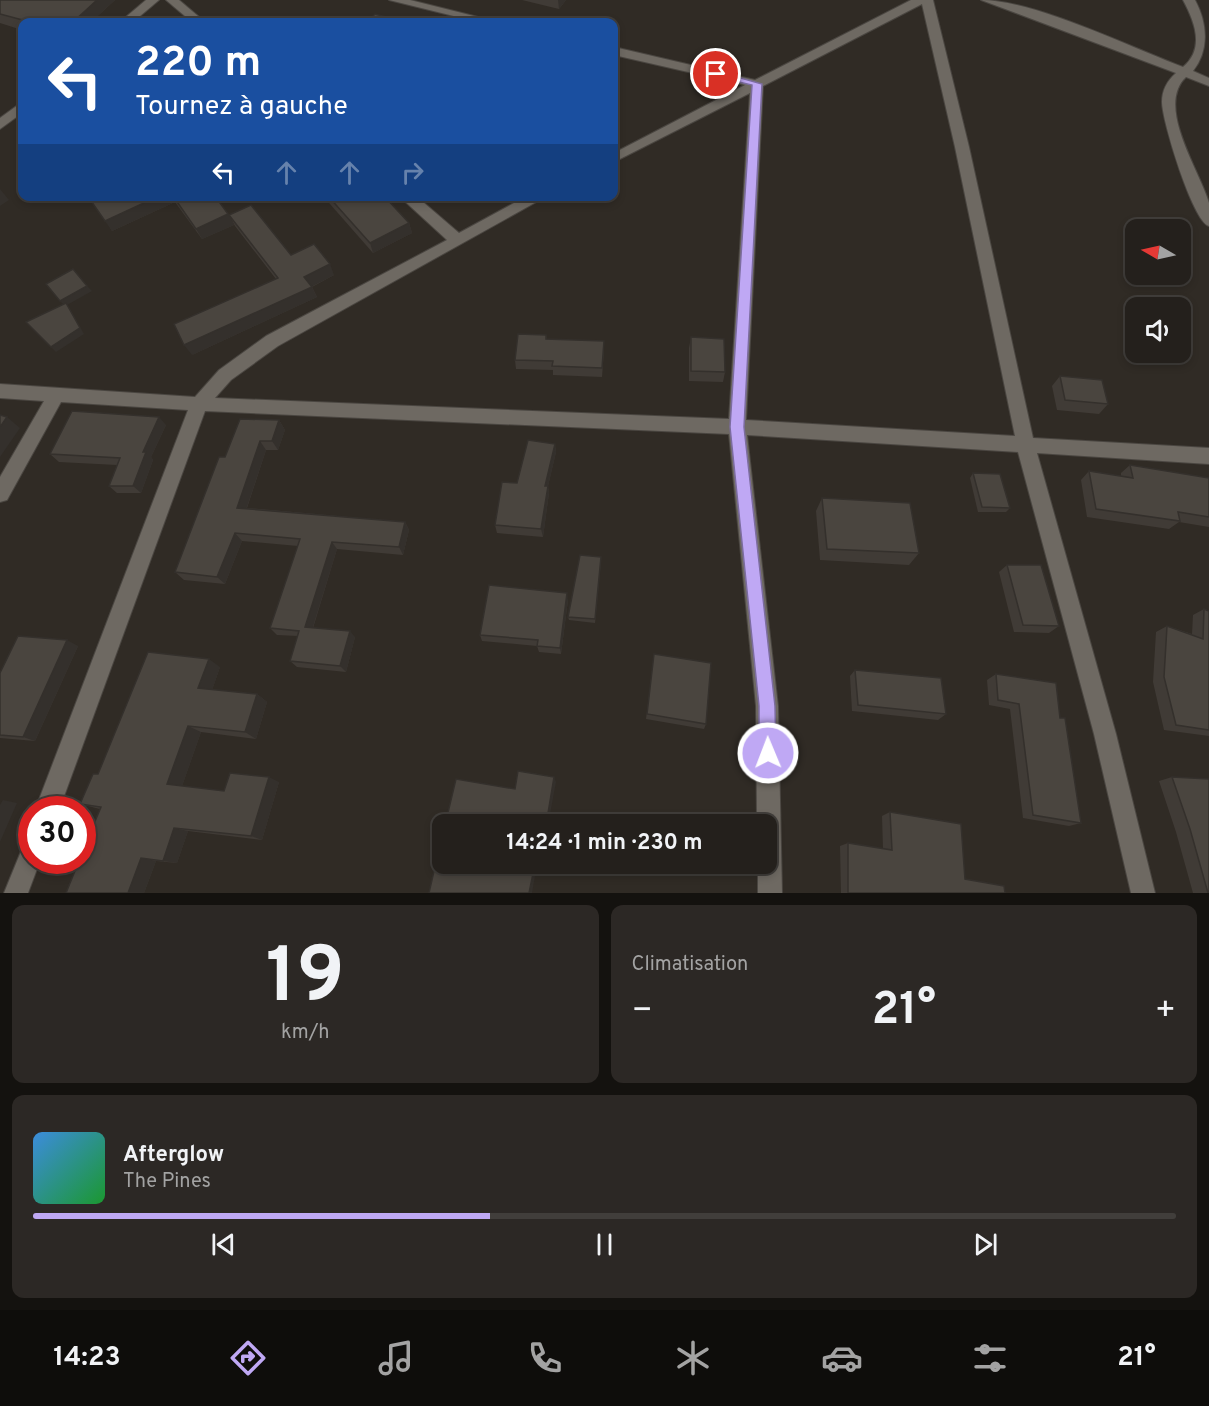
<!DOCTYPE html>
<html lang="fr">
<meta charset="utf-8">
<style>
body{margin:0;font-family:Overpass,sans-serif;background:#2c2825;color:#f1f3f6;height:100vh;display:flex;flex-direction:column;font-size:22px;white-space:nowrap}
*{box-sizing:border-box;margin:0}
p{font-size:20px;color:#a3a3a3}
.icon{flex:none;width:33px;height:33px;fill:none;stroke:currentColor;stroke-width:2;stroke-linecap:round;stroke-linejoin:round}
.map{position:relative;height:893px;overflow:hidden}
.panel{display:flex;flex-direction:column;gap:12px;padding:12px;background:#14120f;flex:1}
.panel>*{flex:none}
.top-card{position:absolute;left:18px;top:18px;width:600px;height:183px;border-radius:12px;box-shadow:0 3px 9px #0003,0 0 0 2px #413e3b;background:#1a4fa0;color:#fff;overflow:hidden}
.needle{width:39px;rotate:279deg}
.tools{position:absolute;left:1125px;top:219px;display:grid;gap:12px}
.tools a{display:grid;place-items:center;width:66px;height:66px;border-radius:12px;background:#24201c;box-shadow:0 3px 9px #0003,0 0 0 2px #413e3b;font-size:30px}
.speed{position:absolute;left:18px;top:796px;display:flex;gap:12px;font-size:30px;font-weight:700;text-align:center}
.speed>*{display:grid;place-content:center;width:78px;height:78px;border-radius:50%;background:#24201c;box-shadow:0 3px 9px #0003,0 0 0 2px #413e3b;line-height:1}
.speed .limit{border:9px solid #d22;background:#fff;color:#111}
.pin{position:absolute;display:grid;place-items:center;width:51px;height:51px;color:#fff;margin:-26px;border:3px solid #fff;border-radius:50%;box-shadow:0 2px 6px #0007}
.me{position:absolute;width:66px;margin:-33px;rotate:359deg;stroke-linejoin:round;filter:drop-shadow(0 0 4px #0008)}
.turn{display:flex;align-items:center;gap:21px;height:126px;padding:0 18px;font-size:27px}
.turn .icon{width:78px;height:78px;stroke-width:2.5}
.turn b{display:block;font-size:42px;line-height:51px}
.lanes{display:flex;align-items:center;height:57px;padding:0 18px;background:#0003;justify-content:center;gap:30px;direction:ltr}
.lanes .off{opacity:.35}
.big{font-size:45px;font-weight:700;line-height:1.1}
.panel .card{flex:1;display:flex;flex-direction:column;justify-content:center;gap:9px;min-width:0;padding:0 21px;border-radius:12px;background:#2c2825}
.panel .dial{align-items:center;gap:0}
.dial b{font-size:78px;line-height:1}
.song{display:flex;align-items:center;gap:18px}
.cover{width:72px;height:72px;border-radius:9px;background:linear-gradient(135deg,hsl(210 70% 55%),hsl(130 70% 35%))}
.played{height:6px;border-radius:3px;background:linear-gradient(90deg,#bfa8f4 40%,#413e3b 40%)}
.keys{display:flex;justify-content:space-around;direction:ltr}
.heat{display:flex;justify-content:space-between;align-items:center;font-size:33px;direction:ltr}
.panel .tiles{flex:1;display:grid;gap:12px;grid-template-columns:1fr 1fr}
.card:last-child{grid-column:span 2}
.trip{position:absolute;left:432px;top:814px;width:345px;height:60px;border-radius:12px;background:#24201c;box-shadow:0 3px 9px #0003,0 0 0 2px #413e3b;font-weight:700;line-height:60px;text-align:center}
.dock{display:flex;height:96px;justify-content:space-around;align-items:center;background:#0e0d0b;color:#a3a3a3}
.dock .icon{width:42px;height:42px}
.dock .on{color:#bfa8f4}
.dock b{font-size:27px;color:#f1f3f6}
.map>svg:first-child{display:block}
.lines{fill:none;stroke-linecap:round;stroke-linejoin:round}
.street-casing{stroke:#4a4641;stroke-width:2}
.street{fill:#6e6962;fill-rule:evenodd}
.wall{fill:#403b36}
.shaded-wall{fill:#34302c}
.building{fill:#4a453f;stroke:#34302c;stroke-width:1.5}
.route{fill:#bfa8f4;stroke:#7c6d9f;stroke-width:1.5}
</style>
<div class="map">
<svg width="1209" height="893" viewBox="0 0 1209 893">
<rect width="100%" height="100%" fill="#302b25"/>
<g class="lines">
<g class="street-casing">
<g id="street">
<path d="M146 0H159L133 22H120Z"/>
<path d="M166 0H179L205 22H192Z"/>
<path d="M389 0H410L498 22H478Z"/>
<path d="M911 0H933L969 147 1033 438 1209 448V464L1037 453 1116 734 1155 893H1131L1094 734 1018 452 747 435 778 706 782 893H758V864H766V825H757L756 706 729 434 205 411 59 810H35L188 410 61 402 7 500 0 502V477L44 401 0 398V384L195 397 219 370 266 336 447 240 399 196H416L459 233 527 196H547L278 346 231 380 215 398 729 419 750 93 614 162V153L745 85 614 55V47L755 80ZM922 4 955 147 1015 436 746 420 763 86Z"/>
<path d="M981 0C1034 0 1130 47 1183 67 1205 49 1195 22 1183 0H1195C1208 24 1209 51 1193 71L1209 78V86L1186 77C1155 106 1200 171 1209 203 1209 210 1209 219 1209 226 1193 222 1162 121 1162 102 1162 90 1167 81 1176 73Z"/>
<path d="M22 102V113L0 129V118Z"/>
<path d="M32 840V861H40L28 893H4L24 844Z"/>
</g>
</g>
<use href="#street" class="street"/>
</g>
<g class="wall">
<path d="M0 0H115L91 22H22V30L0 23Z"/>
<path d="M522 0H566L559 9Z"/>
<path d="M93 196H215L228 214 234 225 202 239 175 202 112 231Z"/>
<path d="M323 196H384L409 223 412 233 373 253Z"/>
<path d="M229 215 291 255 334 275 312 287 317 297 192 355 276 279 235 226Z"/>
<path d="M546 335 547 339 604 350 602 377 553 375V370L516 369 515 360Z"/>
<path d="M691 337 725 372 723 382 689 381V348Z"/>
<path d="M1060 376 1108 404 1099 414 1057 410 1052 386Z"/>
<path d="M279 420 285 430 278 450H266L247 508 405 522 409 530 403 555 337 549 313 628 355 637 346 672 297 667 290 661 298 636 277 635 270 628 298 546 242 541 225 584 184 580 175 572 225 457Z"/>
<path d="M166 425 151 457 153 460 141 493H117L109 486 117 465 59 462 50 454Z"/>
<path d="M555 444 556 452 548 486 549 493 543 537 497 533 495 525 517 483Z"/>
<path d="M1130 465 1209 478V527L1179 522 1169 529 1087 517 1081 480 1089 471 1121 476V473Z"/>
<path d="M973 473 1010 508 1006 512H978L970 478Z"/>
<path d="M822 498 919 553 909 565 820 560 816 511Z"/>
<path d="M601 561 595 623 569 620 568 617Z"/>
<path d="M1007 565 1059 626 1049 633 1014 632 999 572Z"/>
<path d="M568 600 561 654 539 652 537 646 482 641 480 635Z"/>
<path d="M1204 609 1209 611V736L1164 730 1153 682 1156 632 1167 626 1192 634 1193 615Z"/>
<path d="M78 646 35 741 0 738V673Z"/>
<path d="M654 654 706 724 704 729 646 719Z"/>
<path d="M220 667 212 690 257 694 267 702 256 739 201 732 182 786 224 791 279 782 262 840 188 831 177 863 156 861 144 893H66L100 809 80 804 98 774Z"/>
<path d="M855 670 946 714 938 720 852 711 850 676Z"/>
<path d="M996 674 1060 718 1081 823 1069 826 1023 818 1010 709 989 705 987 680Z"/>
<path d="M1172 777 1209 779V893H1193L1176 832 1159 781Z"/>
<path d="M890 812 965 879 1005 893H841L840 846 848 843 883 849 882 816Z"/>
</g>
<g class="shaded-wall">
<path d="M97 0H115L91 22H73Z"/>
<path d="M558 0H566L559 9Z"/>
<path d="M0 189 9 200 0 206Z"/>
<path d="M159 196H172L175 202 112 231 105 221Z"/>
<path d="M228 214 234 225 202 239 196 229Z"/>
<path d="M409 223 412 233 373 253 370 243Z"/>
<path d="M330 264 334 275 309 288 304 277Z"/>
<path d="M87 286 92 291 67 305 70 309 84 334 56 352 51 347 65 306 60 301Z"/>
<path d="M312 287 317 297 192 355 184 345Z"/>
<path d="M7 417 20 428 0 457V427Z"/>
<path d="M159 417 166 425 151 457 153 460 141 493 133 486 143 452Z"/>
<path d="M279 420 285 430 278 450 272 441Z"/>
<path d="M260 441 266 450 244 516 237 508Z"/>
<path d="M555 444 556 452 548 486 549 493 543 537 541 529 545 486Z"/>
<path d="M405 522 409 530 403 555 399 547Z"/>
<path d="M235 533 242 541 225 584 217 577Z"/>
<path d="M332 542 337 549 311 633 305 627Z"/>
<path d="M567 593 568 600 561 654 560 648Z"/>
<path d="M350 631 355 637 346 672 340 666Z"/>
<path d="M67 640 78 646 35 741 23 737Z"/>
<path d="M209 659 220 667 210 696 198 688Z"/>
<path d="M257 694 267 702 256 739 245 732Z"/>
<path d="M188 726 201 732 181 789 167 784Z"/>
<path d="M269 777 279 782 262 840 251 836Z"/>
<path d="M554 777 556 782 548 825H546Z"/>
<path d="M3 800 17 803 0 842V805Z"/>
<path d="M174 828 188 831 177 863 163 861Z"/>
<path d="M141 858 156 861 144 893H128Z"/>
<path d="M535 864H537L532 893H529Z"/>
</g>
<g class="building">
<path d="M0 0H97L73 22H30L0 14Z"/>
<path d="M375 14 404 22H358L362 19 368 21Z"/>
<path d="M93 196H159L105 221 89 198Z"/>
<path d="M173 196H215L228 214 196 229Z"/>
<path d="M328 196H384L409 223 370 243Z"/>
<path d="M251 205 291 255 314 244 330 264 304 277 312 287 184 345 174 324 278 278 229 215Z"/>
<path d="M73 269 87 286 60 301 46 284Z"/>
<path d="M66 303 80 328 51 347 26 322Z"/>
<path d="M518 334 546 335V339L604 341 602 368 552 366 553 361 515 360Z"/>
<path d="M691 337 724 339 725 372 691 371Z"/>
<path d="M1060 376 1102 380 1108 404 1065 400Z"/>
<path d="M72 411 159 417 143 452H146L133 486H109L120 458 50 454Z"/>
<path d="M0 415 7 417 0 427Z"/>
<path d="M240 419 279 420 272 441H260L237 508 405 522 399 547 332 542 305 627 350 631 340 666 290 661 299 631 270 628 300 539 235 533 217 577 175 572 219 457H225Z"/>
<path d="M528 440 555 444 545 486H548L541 529 495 525 502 482 517 483Z"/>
<path d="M1130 465 1209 478V517L1178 512 1180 521 1096 509 1089 471 1133 478Z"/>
<path d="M973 473 1000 474 1010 508 982 507Z"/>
<path d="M822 498 910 503 919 553 827 549Z"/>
<path d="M580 555 601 557 595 619 568 617Z"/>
<path d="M1007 565H1041L1059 626 1023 625Z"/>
<path d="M489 585 567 593 560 648 537 646 538 640 480 635Z"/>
<path d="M1204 609 1209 611V730L1176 725 1164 677 1167 626 1203 639Z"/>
<path d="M18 636 67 640 23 737 0 735V673Z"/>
<path d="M148 652 209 659 198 688 257 694 245 732 188 726 167 784 224 791 230 773 269 777 251 836 174 828 163 861 141 858 128 893H66L79 861H82V852L101 807 80 804 93 774H98Z"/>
<path d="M654 654 711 663 706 724 647 714Z"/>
<path d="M855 670 941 678 946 714 858 705Z"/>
<path d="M996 674 1056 683 1060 718H1065L1081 823 1033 815 1019 704 998 700Z"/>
<path d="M518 771 554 777 546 825H445L456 779 515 789Z"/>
<path d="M1172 777 1209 779V893H1208L1190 829Z"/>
<path d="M890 812 961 824 965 879 1004 886 1005 893H848V843L892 850Z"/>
<path d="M442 836V864H535L529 893H429Z"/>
</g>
<path class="route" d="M716 71 762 84 744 427 775 706 776 753 774 759 768 761 762 759 759 753V706L730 427 752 85 713 76 711 74Z"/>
</svg>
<div class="tools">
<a><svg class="needle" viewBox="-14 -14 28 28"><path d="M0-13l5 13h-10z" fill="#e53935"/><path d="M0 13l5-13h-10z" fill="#a3a3a3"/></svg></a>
<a><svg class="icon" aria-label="sound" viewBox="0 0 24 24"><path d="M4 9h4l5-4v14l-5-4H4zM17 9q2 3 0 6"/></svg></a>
</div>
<div class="speed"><div class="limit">30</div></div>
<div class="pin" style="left:716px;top:74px;background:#d93025"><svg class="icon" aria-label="arrive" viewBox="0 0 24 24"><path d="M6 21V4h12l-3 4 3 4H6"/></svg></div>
<svg class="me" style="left:768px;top:753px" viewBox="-20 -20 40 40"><circle r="17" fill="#bfa8f4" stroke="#fff" stroke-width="3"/><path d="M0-11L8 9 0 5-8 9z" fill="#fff"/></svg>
<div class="trip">14:24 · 1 min · 230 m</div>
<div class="top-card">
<div class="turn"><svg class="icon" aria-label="left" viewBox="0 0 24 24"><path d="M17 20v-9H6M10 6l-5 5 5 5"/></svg><div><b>220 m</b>Tournez à gauche</div></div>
<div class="lanes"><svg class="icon" aria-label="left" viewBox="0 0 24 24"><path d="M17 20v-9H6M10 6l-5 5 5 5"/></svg><svg class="icon off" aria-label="ahead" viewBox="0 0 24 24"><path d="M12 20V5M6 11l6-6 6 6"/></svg><svg class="icon off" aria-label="ahead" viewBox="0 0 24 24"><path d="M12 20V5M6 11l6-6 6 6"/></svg><svg class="icon off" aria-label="right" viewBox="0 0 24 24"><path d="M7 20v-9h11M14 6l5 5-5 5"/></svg></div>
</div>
</div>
<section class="panel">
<div class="tiles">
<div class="card dial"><b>19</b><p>km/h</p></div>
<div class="card"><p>Climatisation</p>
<div class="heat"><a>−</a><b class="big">21°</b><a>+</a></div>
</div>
<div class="card">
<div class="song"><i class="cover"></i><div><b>Afterglow</b><p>The Pines</p></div></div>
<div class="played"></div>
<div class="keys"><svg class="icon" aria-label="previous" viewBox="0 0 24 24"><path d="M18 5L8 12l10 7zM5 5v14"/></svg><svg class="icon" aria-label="pause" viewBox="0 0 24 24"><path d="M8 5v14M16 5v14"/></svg><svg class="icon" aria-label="next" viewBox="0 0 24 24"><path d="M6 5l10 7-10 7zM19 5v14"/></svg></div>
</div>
</div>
</section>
<nav class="dock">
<b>14:23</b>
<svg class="icon on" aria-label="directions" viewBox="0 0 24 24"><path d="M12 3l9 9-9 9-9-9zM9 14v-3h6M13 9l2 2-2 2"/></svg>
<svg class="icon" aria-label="music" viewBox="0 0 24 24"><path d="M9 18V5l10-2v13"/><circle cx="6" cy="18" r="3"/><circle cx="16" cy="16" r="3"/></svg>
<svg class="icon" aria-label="phone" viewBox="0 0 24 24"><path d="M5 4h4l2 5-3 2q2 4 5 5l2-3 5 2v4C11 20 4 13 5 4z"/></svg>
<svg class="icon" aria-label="climate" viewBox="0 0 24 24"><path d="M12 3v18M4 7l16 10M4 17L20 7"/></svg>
<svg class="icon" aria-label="car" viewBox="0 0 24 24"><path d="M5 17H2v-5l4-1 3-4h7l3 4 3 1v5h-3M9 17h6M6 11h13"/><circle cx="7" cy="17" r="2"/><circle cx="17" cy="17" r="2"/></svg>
<svg class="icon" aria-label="filters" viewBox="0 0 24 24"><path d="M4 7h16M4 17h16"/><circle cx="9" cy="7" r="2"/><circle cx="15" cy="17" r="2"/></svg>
<b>21°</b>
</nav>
